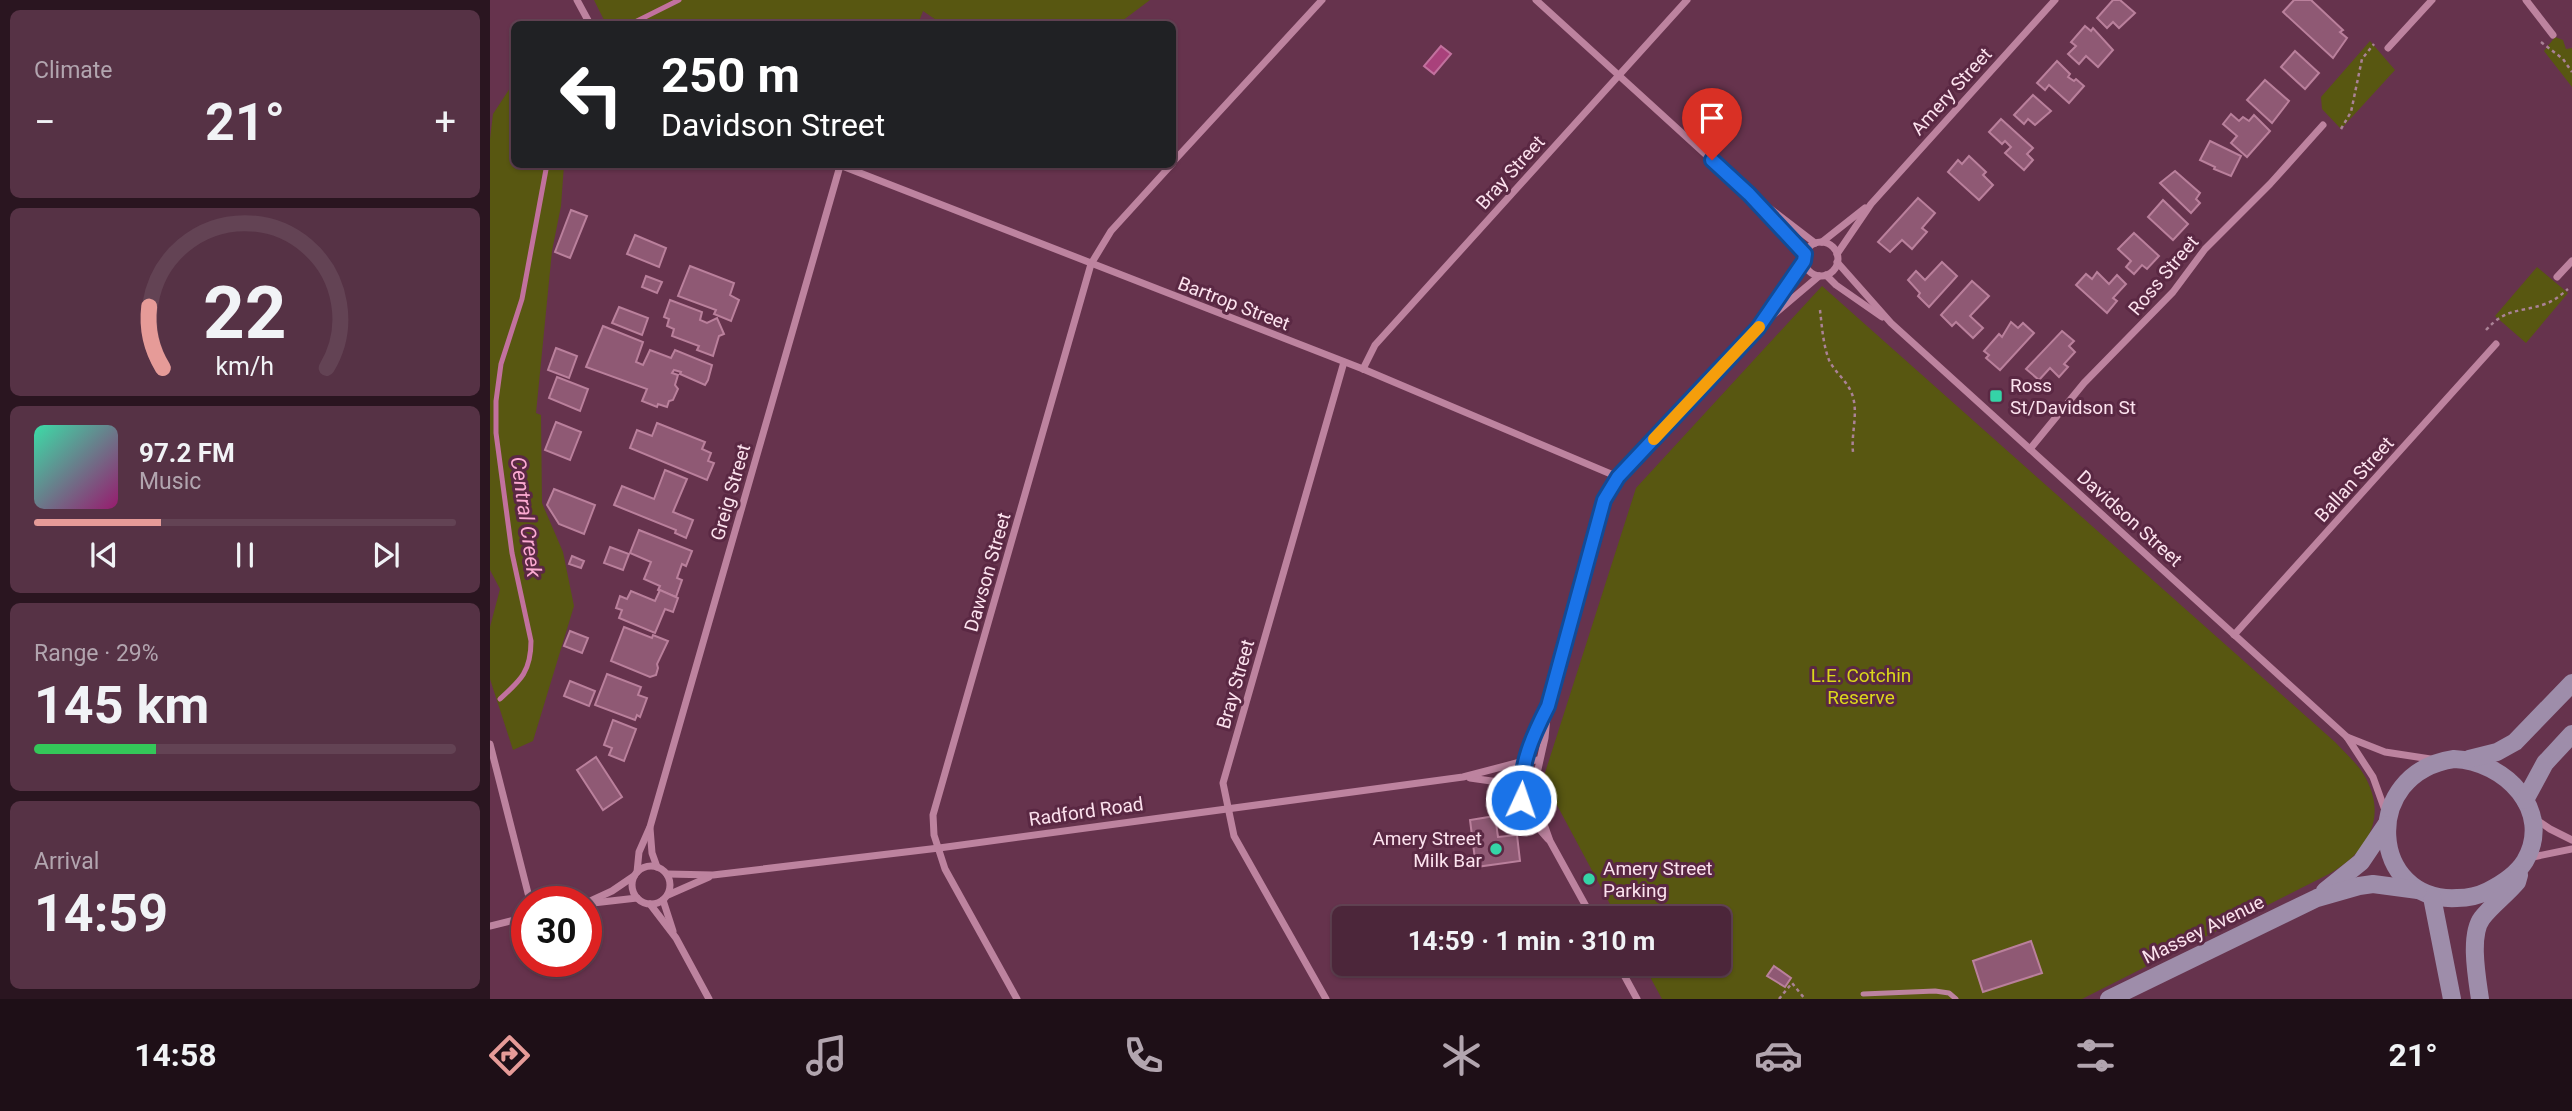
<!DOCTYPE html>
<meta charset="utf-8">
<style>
body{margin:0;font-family:Roboto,sans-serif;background:#563245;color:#f1f3f6;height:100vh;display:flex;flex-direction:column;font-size:26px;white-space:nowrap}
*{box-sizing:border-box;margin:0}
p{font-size:23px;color:#b2a5af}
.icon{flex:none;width:38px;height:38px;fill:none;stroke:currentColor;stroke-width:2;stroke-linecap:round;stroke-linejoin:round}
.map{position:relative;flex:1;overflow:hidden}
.sheet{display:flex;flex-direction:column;gap:10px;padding:10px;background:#2a1520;width:490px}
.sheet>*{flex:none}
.top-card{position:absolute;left:21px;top:21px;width:665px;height:147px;border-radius:10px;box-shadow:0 2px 5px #0004,0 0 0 2px #634354;background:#202124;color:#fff;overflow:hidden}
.speed{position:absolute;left:21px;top:886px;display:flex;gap:14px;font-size:35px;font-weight:700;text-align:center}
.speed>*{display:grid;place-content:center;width:91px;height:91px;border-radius:50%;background:#4c263a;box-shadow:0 2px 5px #0004,0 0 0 2px #634354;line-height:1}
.speed .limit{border:10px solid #d22;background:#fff;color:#111}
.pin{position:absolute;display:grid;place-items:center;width:60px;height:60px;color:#fff;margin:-72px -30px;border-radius:50% 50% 50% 0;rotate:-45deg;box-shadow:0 0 7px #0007}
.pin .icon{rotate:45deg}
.me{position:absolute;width:77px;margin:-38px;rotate:3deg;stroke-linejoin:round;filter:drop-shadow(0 0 5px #0008)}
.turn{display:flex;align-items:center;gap:24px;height:147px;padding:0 35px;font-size:32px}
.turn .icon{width:91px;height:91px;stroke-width:2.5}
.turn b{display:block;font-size:49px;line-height:60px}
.big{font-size:52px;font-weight:700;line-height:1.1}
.sheet .widget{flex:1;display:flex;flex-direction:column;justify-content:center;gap:10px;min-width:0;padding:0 24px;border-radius:10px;background:#563245}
.sheet .dial{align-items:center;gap:0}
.dial svg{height:182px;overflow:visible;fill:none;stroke:#634354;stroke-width:7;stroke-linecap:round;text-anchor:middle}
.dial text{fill:#f1f3f6;stroke:none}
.song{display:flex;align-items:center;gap:21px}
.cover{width:84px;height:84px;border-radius:10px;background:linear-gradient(135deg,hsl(160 70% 55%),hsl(320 70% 35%))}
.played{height:7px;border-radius:4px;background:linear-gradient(90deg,#e69b98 30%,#634354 30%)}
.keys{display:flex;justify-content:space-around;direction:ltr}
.heat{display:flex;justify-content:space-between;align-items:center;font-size:38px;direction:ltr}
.charge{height:10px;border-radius:5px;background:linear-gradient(90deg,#34c759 29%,#634354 0)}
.trip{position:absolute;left:842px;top:906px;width:399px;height:70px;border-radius:10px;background:#4c263a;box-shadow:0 2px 5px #0004,0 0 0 2px #634354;font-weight:700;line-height:70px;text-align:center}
.menu{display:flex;height:112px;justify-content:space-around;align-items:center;background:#1e0f17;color:#b2a5af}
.menu .icon{width:49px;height:49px}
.menu .current{color:#e69b98}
.menu b{font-size:32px;color:#f1f3f6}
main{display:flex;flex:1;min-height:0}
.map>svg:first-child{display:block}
.green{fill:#585711}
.water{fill:#a9417b;stroke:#c2719e;stroke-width:2}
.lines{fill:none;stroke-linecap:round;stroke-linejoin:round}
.stream{stroke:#c2719e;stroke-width:5}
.building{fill:#8f5974;stroke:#ba809c;stroke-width:2}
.path{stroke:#aa8296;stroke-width:2.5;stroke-dasharray:3.5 3.5;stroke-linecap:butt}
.lane{stroke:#bd839f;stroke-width:5}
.street{stroke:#bd839f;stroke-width:7}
.secondary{stroke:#9e8daa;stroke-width:18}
.route-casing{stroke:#114b97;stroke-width:18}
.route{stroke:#1a73e8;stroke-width:12}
.slow{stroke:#f59e0b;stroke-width:12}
.poi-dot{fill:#35d4a7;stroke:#5a2843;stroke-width:2.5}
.labels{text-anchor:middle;stroke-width:6;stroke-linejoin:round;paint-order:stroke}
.street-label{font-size:19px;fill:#fce2ee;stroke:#5a2843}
.poi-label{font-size:19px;fill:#fce2ee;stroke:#5a2843;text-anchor:start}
.park-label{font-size:19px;fill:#dad71b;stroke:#5a2843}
.water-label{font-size:21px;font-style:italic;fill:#fcaad2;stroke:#5a2843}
</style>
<main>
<section class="sheet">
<div class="widget"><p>Climate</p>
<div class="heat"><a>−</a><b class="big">21°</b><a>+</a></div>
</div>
<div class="widget dial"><svg viewBox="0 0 100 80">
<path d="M14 69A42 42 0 1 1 86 69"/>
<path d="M14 69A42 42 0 0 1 8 42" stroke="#e69b98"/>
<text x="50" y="56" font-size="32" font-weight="700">22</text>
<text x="50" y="72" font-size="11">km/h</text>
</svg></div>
<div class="widget">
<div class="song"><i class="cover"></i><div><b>97.2 FM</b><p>Music</p></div></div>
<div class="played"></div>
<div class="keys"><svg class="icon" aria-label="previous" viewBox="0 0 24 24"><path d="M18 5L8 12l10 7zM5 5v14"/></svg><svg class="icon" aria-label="pause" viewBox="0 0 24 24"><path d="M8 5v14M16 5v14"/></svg><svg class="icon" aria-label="next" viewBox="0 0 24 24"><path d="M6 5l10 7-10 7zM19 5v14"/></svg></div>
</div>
<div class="widget"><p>Range · 29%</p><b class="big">145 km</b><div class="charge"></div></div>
<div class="widget"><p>Arrival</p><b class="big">14:59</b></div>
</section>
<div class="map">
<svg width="2082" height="999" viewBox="0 0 2082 999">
<rect width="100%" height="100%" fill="#66334d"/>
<g class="green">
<path d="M104 0H660L628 24H452L433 11 428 24H116Z"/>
<path d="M2065 37 2073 40 2076 49 2082 48V87L2054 51Z"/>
<path d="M1880 41 1905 70 1851 129 1832 109 1831 97Z"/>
<path d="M24 82V164L74 165 71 206 62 251 46 413 51 415 52 503 73 552 84 606 43 741 23 750 0 679V627L10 589 0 570V139L3 114Z"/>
<path d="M2047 267 2078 293 2036 343 2005 316Z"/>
<path d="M1332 286 1845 742C1855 753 1867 763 1874 775 1899 817 1877 853 1839 874L1592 999H1172L1153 964H1228V919H1128L1053 779 1146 488Z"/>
</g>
<path class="water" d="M951 46 961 54 944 74 934 66Z"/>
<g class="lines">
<g class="stream">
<path d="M141 24 189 0"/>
<path d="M10 699C31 680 41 671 41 641L22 553 6 433V401L11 364 32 299 57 164"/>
</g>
</g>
<g class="building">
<path d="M1623 0H1630L1645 13 1629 28 1623 22 1617 28 1607 18Z"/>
<path d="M1804 0H1821L1853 30 1850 32 1857 38 1843 58 1793 12Z"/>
<path d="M1595 26 1601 31 1603 28 1623 50 1608 67 1596 56 1589 64 1578 54 1586 46 1581 42Z"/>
<path d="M1805 51 1829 73 1815 89 1791 67Z"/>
<path d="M1567 61 1580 74 1578 77 1584 81 1586 79 1594 86 1579 103 1559 85 1555 90 1547 83Z"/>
<path d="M1775 80 1799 101 1782 123 1757 100Z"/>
<path d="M1543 95 1561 111 1545 125 1538 119 1534 124 1524 115Z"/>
<path d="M1741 114 1749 121 1753 117 1759 121 1764 115 1780 131 1757 157 1741 143 1747 136 1733 124Z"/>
<path d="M1511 119 1543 148 1537 154 1543 160 1534 170 1515 153 1521 147 1515 141 1512 144 1499 132Z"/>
<path d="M1720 141 1751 156 1741 176 1724 169 1725 167 1710 160Z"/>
<path d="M1479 156 1496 172 1493 175 1503 185 1489 200 1458 172 1468 160 1472 164Z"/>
<path d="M1685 171 1710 193 1706 199 1710 203 1701 213 1670 183Z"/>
<path d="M1428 198 1445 213 1432 228 1437 232 1422 249 1412 240 1400 252 1388 242Z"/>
<path d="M1673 200 1698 224 1683 240 1658 217Z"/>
<path d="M81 210 97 216 80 258 65 252Z"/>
<path d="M1644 233 1669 256 1657 269 1652 265 1644 274 1636 267 1641 261 1628 249Z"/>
<path d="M145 235 176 248 169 267 137 254Z"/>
<path d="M1452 262 1467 276 1439 307 1428 296 1430 293 1418 280 1426 271 1435 280Z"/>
<path d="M200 266 244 283 240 295 249 300 241 321 224 314 226 310 188 296Z"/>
<path d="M1607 272 1619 284 1627 275 1636 284 1623 298 1627 301 1617 313 1586 285 1596 274 1602 279Z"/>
<path d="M156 276 172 282 167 293 152 287Z"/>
<path d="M1482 281 1499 296 1480 316 1493 328 1483 338 1466 322 1462 326 1451 315Z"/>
<path d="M180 300 212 312 210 320 217 323 227 318 234 334 229 336 223 356 207 350 209 346 182 336 184 329 177 326 179 319 174 317Z"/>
<path d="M129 307 158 318 152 335 122 323Z"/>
<path d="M1521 322 1528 328 1533 323 1544 333 1510 370 1496 358 1499 355 1494 351 1509 334 1512 337Z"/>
<path d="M113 326 153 342 146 362 153 365 160 350 181 358 185 350 222 365 218 380 215 385 190 374 191 372 184 370 182 373 188 375 185 385 188 389 183 400 179 401 177 407 168 404 167 407 152 401 157 389 96 367Z"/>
<path d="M1572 331 1584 341 1579 346 1585 352 1574 364 1578 367 1569 377 1560 368 1549 380 1536 369Z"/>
<path d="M66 348 87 356 79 378 58 370Z"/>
<path d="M67 377 98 389 90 411 59 398Z"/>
<path d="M66 422 91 432 80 460 55 450Z"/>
<path d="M167 423 215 442 212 449 221 453 218 461 224 463 217 480 140 448 147 430 162 436Z"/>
<path d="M175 470 197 479 183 512 203 520 196 538 185 533 186 530 124 505 132 486 164 499Z"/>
<path d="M64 489 105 505 94 534 69 524 57 505Z"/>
<path d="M149 530 202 551 196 566 192 564 187 578 192 580 186 597 168 590 170 586 154 579 161 562 140 553Z"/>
<path d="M120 547 139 554 133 570 114 563Z"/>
<path d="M82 556 94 561 91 568 79 564Z"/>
<path d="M170 590 188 598 183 612 175 609 165 633 129 618 132 610 126 608 130 596 137 599 141 591 165 601Z"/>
<path d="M134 627 162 638 163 635 178 641 167 664 168 668 166 675 160 677 121 661Z"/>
<path d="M80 631 98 638 92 653 74 646Z"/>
<path d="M117 674 151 687 148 695 157 698 150 717 147 715 145 720 105 705Z"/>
<path d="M80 681 105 691 99 706 74 696Z"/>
<path d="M123 720 146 729 134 761 119 755 122 748 114 745Z"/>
<path d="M106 757 132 797 113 810 87 770Z"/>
<path d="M1005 816 1008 837 1027 835 1030 861 986 867 980 820Z"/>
<path d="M1541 941 1552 973 1493 992 1483 961Z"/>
<path d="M1284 966 1301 978 1295 987 1277 976Z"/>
</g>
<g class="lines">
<g class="path">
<path d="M2051 42 2073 59 2082 72"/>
<path d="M1851 129 1861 112 1872 59 1884 44"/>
<path d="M1330 310C1332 327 1333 344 1339 360 1345 373 1359 382 1363 397 1368 415 1361 434 1363 452"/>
<path d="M1996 330C2017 307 2029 313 2055 304 2064 301 2071 295 2078 289"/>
<path d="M1289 999 1302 983 1315 999"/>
</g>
<path class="lane" d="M1373 994 1445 991 1459 993 1466 999"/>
<g class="street">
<path d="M87 0 100 24"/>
<path d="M1046 0 1259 194 1315 254"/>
<path d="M2036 0 2063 35"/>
<path d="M1898 48 1942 0"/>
<path d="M682 163 832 0"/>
<path d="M347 164 873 369 1128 477"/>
<path d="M1274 204 1325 243"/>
<path d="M1332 242 1375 208"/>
<circle cx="1331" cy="259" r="17"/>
<path d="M1347 254 1381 204 1565 0"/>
<path d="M1347 262 1401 323 1857 737 1883 777 1896 813"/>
<path d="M1336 275 1346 285 1392 317"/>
<path d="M2067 277 2082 261"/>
<path d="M1274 319 1314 261"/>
<path d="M873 369 885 345 1197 0"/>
<path d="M1540 449 1594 383 1683 292 1715 249 1780 184 1833 125"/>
<path d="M1744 635 2006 344"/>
<path d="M1056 710C1030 759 1015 794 1058 839"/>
<path d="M1857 737 1895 752 1947 760"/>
<path d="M0 744 40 901"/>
<path d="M980 778 1044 787"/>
<path d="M2044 818 2060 829 2082 840"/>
<path d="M160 828 162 853 167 867"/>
<path d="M2038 858 2082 849"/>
<circle cx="161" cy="885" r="19"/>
<path d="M147 872 149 852 160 827 350 166"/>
<path d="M177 874 223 875 449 848 973 777 1034 761 1049 760"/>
<path d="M178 895 219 877"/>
<path d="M173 900 183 931"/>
<path d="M96 903 122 891 144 876"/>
<path d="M103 903 147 898"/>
<path d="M160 904 186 938 219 999"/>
<path d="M1103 919 1060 841 1045 799 1044 787 1055 738 1058 706 1114 500 1128 477 1268 328 1329 276"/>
<path d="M0 926 37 917"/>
<path d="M1128 964 1147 999"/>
<path d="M527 999 455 869 444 835 443 815 601 264 621 231 682 164"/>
<path d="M836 999 744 836 733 783 854 362"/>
</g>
<g class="secondary">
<path d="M1964 759C2015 761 2064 811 2035 861 2027 874 2012 884 1998 891 1988 896 1978 898 1967 898 1880 903 1869 773 1964 759Z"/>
<path d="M1979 759 2007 752 2025 742 2082 683"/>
<path d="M2035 800 2055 763 2082 734"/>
<path d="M1835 891 1871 862 1896 825"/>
<path d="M1942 897 1962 999"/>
<path d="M1619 999 1827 898 1869 886 1883 884 1928 890"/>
<path d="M1990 999C1987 978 1979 935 1992 918 2002 905 2016 895 2027 882L2029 875"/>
</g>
</g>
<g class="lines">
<g class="route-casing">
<path id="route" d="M1031 800C1030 764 1042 737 1058 706L1114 500 1128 477 1268 328 1314 261 1315 254 1259 194 1222 160"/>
</g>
<use href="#route" class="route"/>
<path class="slow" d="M1164 439 1269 327"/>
</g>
<g class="poi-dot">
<rect x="1499" y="389" width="14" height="14" rx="3.5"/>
<circle cx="1006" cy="849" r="7"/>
<circle cx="1099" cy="879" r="7"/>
</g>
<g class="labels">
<g class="street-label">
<text transform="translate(1461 91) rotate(-48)" y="7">Amery Street</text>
<text transform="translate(1020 172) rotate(-48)" y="7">Bray Street</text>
<text transform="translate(1673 275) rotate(-50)" y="7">Ross Street</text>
<text transform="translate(744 303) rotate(21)" y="7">Bartrop Street</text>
<text transform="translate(1864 479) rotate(-48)" y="7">Ballan Street</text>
<text transform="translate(240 492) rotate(-74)" y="7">Greig Street</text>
<text transform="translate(1640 518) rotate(42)" y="7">Davidson Street</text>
<text transform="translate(497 572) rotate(-74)" y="7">Dawson Street</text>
<text transform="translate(745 684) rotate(-74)" y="7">Bray Street</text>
<text transform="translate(596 811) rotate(-8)" y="7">Radford Road</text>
<text transform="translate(1713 929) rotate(-26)" y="7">Massey Avenue</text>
</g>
<g class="poi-label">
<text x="1520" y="392">Ross<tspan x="1520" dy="22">St/Davidson St</tspan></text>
<text x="992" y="845" text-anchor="end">Amery Street<tspan x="992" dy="22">Milk Bar</tspan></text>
<text x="1113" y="875">Amery Street<tspan x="1113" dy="22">Parking</tspan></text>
</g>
<g class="park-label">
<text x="1371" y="682">L.E. Cotchin<tspan x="1371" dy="22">Reserve</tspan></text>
</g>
<g class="water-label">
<text transform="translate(36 517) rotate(82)" y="7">Central Creek</text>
</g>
</g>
</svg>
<div class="speed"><div class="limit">30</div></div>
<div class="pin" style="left:1222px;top:160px;background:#d93025"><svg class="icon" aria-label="arrive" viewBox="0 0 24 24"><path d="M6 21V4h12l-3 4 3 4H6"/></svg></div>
<svg class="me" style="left:1031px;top:800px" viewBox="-20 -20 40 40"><circle r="17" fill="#1a73e8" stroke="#fff" stroke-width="3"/><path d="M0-11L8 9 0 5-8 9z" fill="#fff"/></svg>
<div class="trip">14:59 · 1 min · 310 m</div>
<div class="top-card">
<div class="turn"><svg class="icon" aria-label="left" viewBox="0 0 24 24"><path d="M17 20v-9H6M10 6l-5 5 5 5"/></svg><div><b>250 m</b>Davidson Street</div></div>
</div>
</div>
</main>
<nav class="menu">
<b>14:58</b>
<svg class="icon current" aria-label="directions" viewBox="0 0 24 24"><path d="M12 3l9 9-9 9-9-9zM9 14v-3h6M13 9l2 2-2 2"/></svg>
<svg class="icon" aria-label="music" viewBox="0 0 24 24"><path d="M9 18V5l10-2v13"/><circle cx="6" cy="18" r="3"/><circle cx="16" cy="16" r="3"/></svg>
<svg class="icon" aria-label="phone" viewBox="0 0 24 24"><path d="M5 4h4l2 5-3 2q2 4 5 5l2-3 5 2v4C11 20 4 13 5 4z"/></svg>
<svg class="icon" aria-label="climate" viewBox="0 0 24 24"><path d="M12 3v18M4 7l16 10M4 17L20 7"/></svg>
<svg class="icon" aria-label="car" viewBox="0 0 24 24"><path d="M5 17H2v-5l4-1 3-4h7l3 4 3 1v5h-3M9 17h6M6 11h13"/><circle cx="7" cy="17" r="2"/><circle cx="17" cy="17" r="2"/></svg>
<svg class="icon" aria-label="filters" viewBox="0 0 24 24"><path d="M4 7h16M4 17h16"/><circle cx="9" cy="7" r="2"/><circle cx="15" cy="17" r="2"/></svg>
<b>21°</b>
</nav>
